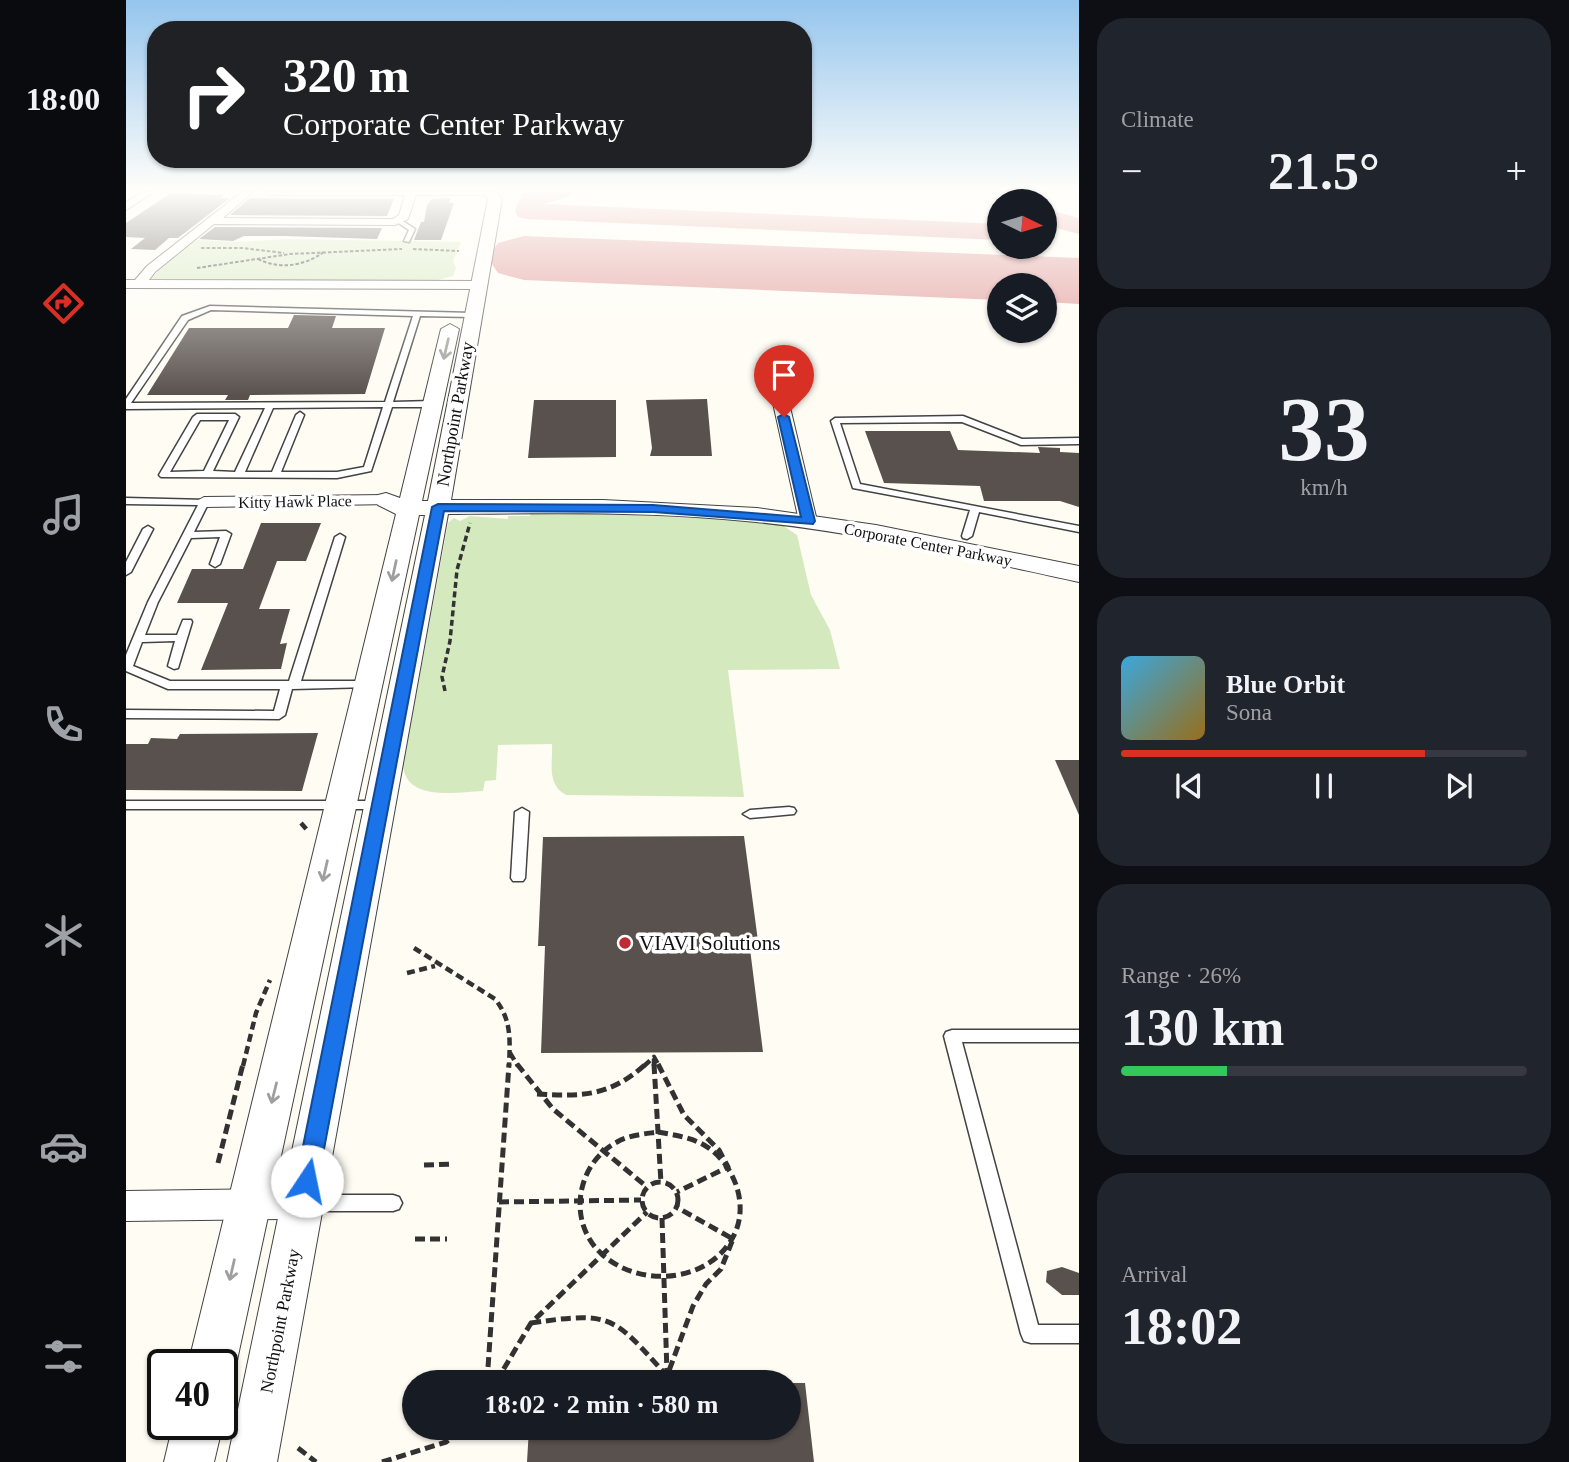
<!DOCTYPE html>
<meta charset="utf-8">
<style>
body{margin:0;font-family:"Times New Roman",serif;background:#20242c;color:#f1f3f6;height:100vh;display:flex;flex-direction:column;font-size:26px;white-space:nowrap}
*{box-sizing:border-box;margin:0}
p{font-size:23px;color:#9ea1a6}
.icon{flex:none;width:38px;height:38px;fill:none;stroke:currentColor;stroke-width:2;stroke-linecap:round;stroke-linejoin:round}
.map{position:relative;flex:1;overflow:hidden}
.sheet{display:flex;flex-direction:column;gap:18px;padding:18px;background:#0d0f14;width:490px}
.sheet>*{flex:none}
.hud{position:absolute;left:21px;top:21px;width:665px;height:147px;border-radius:28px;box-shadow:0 2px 5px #0004;background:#202124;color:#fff;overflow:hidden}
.needle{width:46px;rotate:95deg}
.controls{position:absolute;left:861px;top:189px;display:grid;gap:14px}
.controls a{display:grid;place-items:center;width:70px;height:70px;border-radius:50%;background:#171b24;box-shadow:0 2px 5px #0004;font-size:35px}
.speed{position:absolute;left:21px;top:1349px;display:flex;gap:14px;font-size:35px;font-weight:700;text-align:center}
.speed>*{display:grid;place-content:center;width:91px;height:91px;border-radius:50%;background:#171b24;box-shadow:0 2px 5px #0004;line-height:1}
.speed .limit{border:4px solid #111;border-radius:10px;background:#fff;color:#111}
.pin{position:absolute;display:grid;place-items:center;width:60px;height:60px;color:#fff;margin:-72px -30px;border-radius:50% 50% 50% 0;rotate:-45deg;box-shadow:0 0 7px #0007}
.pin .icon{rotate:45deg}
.me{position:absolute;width:77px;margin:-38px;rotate:11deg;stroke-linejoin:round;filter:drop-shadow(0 0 5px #0008)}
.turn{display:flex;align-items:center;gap:24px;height:147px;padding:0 21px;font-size:32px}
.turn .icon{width:91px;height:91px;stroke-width:2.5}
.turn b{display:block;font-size:49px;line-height:60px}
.big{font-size:52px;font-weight:800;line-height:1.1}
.sheet .tile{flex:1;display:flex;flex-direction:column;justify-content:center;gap:10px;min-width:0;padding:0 24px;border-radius:28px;background:#20242c}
.sheet .dial{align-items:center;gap:0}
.dial b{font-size:91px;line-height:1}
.song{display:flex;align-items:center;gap:21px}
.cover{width:84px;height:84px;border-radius:10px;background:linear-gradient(135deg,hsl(200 70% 55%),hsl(40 70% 35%))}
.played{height:7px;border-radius:4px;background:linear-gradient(90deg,#d93025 75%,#363941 75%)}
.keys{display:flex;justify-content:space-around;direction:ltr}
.heat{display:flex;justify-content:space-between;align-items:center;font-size:38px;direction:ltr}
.charge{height:10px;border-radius:5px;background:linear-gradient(90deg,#34c759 26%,#363941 0)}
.trip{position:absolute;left:276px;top:1370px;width:399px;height:70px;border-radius:35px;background:#171b24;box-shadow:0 2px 5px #0004;font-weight:800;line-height:70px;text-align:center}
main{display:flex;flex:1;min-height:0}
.tabs{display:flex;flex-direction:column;width:126px;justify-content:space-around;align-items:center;background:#090b0e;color:#9ea1a6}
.tabs .icon{width:49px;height:49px}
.tabs .on{color:#d93025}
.tabs b{font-size:32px;color:#f1f3f6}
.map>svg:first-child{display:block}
.green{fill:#d5e9be}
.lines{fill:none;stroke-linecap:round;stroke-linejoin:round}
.taxiway{fill:#de9494;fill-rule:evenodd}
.runway{fill:#de9494;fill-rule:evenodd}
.building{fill:#59514d}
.service-casing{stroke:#434343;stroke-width:3}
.minor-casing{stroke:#434343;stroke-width:2}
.tertiary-casing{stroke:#434343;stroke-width:2}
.path-far3{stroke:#323232;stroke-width:2;stroke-dasharray:3.5 2;stroke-linecap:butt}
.path-far2{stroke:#323232;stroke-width:3.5;stroke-dasharray:6 3.5;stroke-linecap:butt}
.path-far1{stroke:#323232;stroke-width:4.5;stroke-dasharray:8 4.5;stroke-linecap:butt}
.path{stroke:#323232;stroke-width:5;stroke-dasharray:10 5;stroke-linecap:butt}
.service{fill:#fff;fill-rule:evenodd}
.minor{fill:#fff;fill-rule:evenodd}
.tertiary{fill:#fff;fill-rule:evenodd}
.oneway{stroke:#9f9f9f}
.route{fill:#1a73e8;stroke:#114b97;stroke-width:2}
.poi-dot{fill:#bd2c34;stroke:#fff;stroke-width:2.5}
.labels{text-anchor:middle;stroke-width:7;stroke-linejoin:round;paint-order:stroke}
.far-street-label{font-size:16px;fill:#101010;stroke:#fff}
.street-label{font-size:18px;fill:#101010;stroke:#fff}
.near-poi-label{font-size:21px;fill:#101010;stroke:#fff;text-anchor:start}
</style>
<main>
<nav class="tabs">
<b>18:00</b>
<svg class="icon on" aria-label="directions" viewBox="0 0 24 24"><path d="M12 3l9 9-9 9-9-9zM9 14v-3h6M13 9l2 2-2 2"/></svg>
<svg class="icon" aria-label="music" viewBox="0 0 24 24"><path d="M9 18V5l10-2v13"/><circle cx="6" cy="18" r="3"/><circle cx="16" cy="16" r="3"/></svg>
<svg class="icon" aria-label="phone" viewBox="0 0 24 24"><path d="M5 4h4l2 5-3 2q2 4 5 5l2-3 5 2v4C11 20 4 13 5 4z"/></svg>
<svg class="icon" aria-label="climate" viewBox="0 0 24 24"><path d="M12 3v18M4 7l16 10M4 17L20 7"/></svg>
<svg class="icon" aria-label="car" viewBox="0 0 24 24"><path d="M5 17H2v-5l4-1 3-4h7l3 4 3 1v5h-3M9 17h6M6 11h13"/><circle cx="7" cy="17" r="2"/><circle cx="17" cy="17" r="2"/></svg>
<svg class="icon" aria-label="filters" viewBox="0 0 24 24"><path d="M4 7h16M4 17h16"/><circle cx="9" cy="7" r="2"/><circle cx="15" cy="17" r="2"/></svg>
</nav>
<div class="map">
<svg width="953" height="1462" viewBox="0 0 953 1462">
<rect width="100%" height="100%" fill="#fffcf4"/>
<g class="green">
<path d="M162 239 335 242 327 261 330 268 327 276 312 280H29L25 278 57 249 71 240 111 242Z"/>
<path d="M405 512 577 517 656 525 671 535 685 595 704 630 714 669 602 670 618 797 440 795C420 785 427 762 426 744L372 745 370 780 359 781 357 791C331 792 281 802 277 766L322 523 328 518 334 521 344 516 382 519V516H404Z"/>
</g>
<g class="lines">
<g class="taxiway">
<path d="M403 192H446L442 197 418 204 873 224V240L402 219 392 217 389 211 396 193Z"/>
<path d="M919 209 953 218V234L919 225Z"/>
</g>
<path class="runway" d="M398 236 953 258V304L919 302V285H873V300L398 280 372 273 362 258 372 243Z"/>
</g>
<g class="building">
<path d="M45 193 98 195 94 198H104L52 238H43L29 250 5 249 19 238 0 237V223Z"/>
<path d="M124 198 188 199H268L261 216 104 215Z"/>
<path d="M325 198 323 203H328L315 240H288L295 222H298L301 205 306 199Z"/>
<path d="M89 227 256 228 251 239 159 236H118L107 241 73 239Z"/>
<path d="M168 315 210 316 206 328H259L239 394 124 395 122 400H99L102 395H21L63 328H162Z"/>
<path d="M581 399 586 456H524L526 448 520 400Z"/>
<path d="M408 400H490V457L402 458Z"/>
<path d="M739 431H824L832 450 914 453 912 447 934 448V452L953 453V507L934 501H858L854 486 758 483Z"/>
<path d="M135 523H195L180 561H151L133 609H164L154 644 161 643 155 669 75 670 102 603H51L66 569H117Z"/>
<path d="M192 733 176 791 0 790V744H22L25 738 51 739 54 734Z"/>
<path d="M929 760H953V815Z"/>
<path d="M618 836 632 941H623L637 1052 415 1053 419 946H412L417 837Z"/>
<path d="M936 1267 953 1273V1295H936L920 1282 921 1271Z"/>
<path d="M663 1383H679L688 1462H401L403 1428H663Z"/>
</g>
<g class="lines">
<g class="service-casing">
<g id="service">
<path d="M271 220H275L289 229 283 242 278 241 283 230 271 222Z"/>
<path d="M84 306 346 313 350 315 346 317 294 316 267 402 307 401 311 404 307 407H266L245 471 211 478 35 477 33 475 67 417 71 414H109L113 417 87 471 109 472 139 408 0 409V399L56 316ZM85 310 287 316 259 402 5 403 62 320ZM257 407 238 467 211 472H155L178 415 174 412 170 415 146 472H119L147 408ZM74 420H103L78 471 44 472Z"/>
<path d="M837 416 896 439 953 438V444L895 445 836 422 714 423 734 484 953 526V532L853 512 846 536 841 539 837 538 836 536 844 510 727 488 705 421 709 418Z"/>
<path d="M0 498 81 500 83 502 68 532 100 531 105 534 94 564 89 567 84 564 94 537 65 538 32 602 19 635H51L57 620H65L66 622 52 668 48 669 42 666 49 641 16 642 7 666 44 681H163L209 537 214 534 219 537 175 681H241L247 685 245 687 166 689 159 715 153 719 0 718V710L148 711 154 689H42L0 671V655L22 602 72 505 0 504Z"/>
<path d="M22 526 27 529 5 572 0 575V562L17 529Z"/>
<path d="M0 801H253L260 805 253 809H0Z"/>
<path d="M663 807 668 808 670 811 668 814 624 818 617 814 624 810Z"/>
<path d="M396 808 403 812 399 878 397 881H387L385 878 389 812Z"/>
<path d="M826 1030H953V1042H836L912 1325H953V1343H905L898 1341 895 1334 818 1036 820 1032Z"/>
<path d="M183 1195H267L273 1197 276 1203 273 1209 267 1211H183L177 1209 174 1203 177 1197Z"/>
</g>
</g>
<g class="minor-casing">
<g id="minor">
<path d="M16 192H28L0 210V202Z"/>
<path d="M116 192H127L97 218 267 219 273 215 279 195H143L138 192H368L363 195H290L282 219 269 225 88 224 29 272 23 280 352 281 358 285 352 289 0 288V280H9L21 266Z"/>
<path d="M655 398 663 403 691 521 682 526 673 521 647 403Z"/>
<path d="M260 495 269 500 266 504 78 507 69 502 78 497Z"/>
<path d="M157 1189 169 1193 174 1204 169 1215 157 1219 0 1221V1191Z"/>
</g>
</g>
<g class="tertiary-casing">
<g id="tertiary">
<path d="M356 192H370L376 199 325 500H477L631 508 750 525 953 566V582C846 559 739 533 630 522 528 511 425 513 322 514L151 1462H101L299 515H293L110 1365 103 1382 96 1385V1365H62L270 514 252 505 248 500 252 495 260 493 274 498 315 329 324 324 333 329 296 501H302L362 199Z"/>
<path d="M96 1422 97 1424 88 1462H38L47 1424Z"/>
</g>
</g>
<g class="path-far3">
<path d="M75 248H116L158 253"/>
<path d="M287 249 333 251"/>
<path d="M132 259C154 270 178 266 198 252"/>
<path d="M71 268 164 254 276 249"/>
</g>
<path class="path-far2" d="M319 691 316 677 324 641 331 570 344 523"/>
<g class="path-far1">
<path d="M175 823 181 830"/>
<path d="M288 948 369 999C386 1020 384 1041 383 1066"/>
<path d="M281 973 309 966"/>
<path d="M384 1053 392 1066"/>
<path d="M528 1059V1066"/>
<path d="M117 1066 130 1013 144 980"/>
<path d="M518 1066 528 1057 533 1066"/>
</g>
<g class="path">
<path d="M391 1064 427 1109 521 1187"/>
<path d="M528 1064 535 1183"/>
<path d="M532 1064 558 1115 593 1150 602 1167 551 1192"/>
<path d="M411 1094C457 1097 484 1096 520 1064"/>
<path d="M532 1132C548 1135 564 1137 578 1145 607 1162 623 1202 609 1233 584 1287 504 1289 469 1247 442 1214 453 1162 491 1142 503 1135 518 1134 532 1132Z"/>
<path d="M92 1163 117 1064"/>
<path d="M298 1165 327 1164"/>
<circle cx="534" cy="1200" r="18"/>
<path d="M373 1202 515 1200"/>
<path d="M536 1218 541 1373"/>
<path d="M289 1239H321"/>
<path d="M405 1323C487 1311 487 1316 541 1376L567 1306 580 1284 595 1269 607 1239 552 1208"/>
<path d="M361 1382 383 1064"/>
<path d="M370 1382 405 1323 521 1212"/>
<path d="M172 1448 190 1462"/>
<path d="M256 1462 320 1442 338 1428"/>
</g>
<use href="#service" class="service"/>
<use href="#minor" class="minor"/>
<use href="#tertiary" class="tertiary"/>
</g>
<defs><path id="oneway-shaft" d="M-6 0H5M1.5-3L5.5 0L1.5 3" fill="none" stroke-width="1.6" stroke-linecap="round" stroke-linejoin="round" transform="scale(1.75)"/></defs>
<g class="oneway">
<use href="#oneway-shaft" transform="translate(320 349) rotate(103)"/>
<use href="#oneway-shaft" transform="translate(268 571) rotate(102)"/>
<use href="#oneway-shaft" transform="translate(199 871) rotate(103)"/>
<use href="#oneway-shaft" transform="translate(148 1093) rotate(104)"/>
<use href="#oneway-shaft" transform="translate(106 1270) rotate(103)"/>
</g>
<linearGradient id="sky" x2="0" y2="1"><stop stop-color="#95c5ed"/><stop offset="0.48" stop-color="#fffefa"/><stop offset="1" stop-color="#fffefa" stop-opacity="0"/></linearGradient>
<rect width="953" height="396" fill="url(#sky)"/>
<path class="route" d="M658 414 663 417 689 521 687 524 527 512 318 511 192 1181 189 1188 181 1191 173 1188 170 1181 306 507 312 504 527 505 675 517 652 417Z"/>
<circle class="poi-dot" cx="499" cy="943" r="7"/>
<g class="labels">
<g class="far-street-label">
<text transform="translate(169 501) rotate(-1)" y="6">Kitty Hawk Place</text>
<text transform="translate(802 544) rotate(11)" y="6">Corporate Center Parkway</text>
</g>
<g class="street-label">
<text transform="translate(329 414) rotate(-80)" y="6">Northpoint Parkway</text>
<text transform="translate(154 1321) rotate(-79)" y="6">Northpoint Parkway</text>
</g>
<g class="near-poi-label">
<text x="513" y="950">VIAVI Solutions</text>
</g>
</g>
</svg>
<div class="controls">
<a><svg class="needle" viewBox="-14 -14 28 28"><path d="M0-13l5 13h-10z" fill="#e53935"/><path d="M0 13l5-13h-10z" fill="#9ea1a6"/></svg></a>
<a><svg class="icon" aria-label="layers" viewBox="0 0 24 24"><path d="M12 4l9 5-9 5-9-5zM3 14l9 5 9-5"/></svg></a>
</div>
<div class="speed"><div class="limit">40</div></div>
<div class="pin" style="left:658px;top:417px;background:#d93025"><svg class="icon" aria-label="arrive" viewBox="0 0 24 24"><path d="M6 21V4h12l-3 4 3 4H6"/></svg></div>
<svg class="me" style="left:181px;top:1181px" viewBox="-20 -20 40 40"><circle r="19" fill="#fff"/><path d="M0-13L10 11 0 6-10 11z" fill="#1a73e8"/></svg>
<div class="trip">18:02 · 2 min · 580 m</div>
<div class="hud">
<div class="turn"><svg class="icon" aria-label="right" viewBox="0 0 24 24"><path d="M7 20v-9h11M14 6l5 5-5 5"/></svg><div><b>320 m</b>Corporate Center Parkway</div></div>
</div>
</div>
<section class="sheet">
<div class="tile"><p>Climate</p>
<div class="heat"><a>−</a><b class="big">21.5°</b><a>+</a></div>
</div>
<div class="tile dial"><b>33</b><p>km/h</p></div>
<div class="tile">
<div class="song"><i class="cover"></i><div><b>Blue Orbit</b><p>Sona</p></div></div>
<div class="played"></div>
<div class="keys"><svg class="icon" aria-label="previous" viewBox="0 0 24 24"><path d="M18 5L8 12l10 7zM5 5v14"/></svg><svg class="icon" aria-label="pause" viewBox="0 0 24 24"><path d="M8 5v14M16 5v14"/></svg><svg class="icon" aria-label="next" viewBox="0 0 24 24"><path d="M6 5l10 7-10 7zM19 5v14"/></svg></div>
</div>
<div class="tile"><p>Range · 26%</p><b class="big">130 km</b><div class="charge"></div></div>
<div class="tile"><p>Arrival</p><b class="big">18:02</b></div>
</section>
</main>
